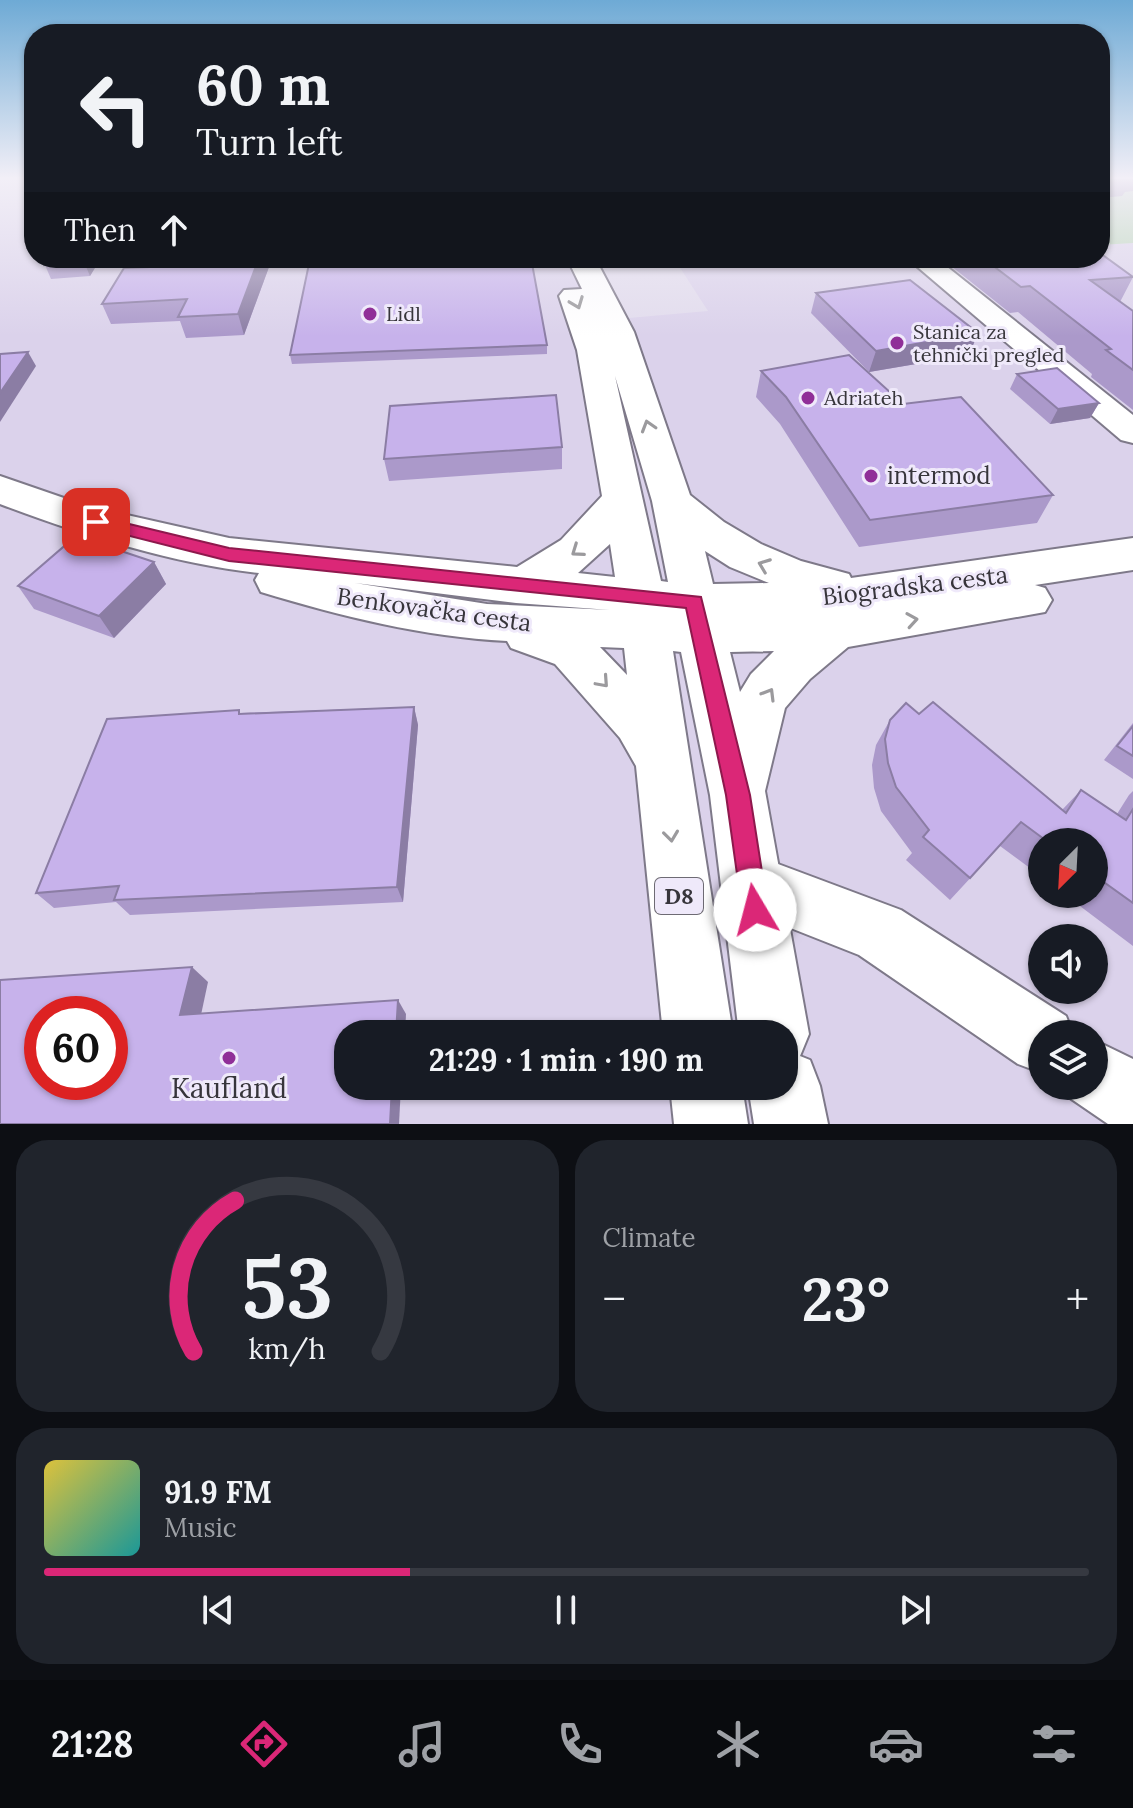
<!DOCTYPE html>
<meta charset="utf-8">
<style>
body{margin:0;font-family:Lora,serif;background:#20242c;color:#f1f3f6;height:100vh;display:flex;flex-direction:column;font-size:30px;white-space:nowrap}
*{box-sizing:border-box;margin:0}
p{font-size:26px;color:#9ea1a6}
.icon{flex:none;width:44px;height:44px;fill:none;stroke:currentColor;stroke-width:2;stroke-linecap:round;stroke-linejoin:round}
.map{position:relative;height:1124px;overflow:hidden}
.sheet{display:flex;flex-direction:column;gap:16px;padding:16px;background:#0d0f14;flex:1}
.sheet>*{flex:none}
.top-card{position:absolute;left:24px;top:24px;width:1086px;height:244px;border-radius:32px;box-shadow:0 2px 6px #0004;background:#171b24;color:#f1f3f6;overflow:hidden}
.needle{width:52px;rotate:204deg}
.controls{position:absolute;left:1028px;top:828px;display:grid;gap:16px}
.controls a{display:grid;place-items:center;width:80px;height:80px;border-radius:50%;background:#171b24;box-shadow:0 2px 6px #0004;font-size:40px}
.speed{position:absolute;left:24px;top:996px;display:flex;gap:16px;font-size:40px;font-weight:700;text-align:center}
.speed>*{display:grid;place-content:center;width:104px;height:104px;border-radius:50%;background:#171b24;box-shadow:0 2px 6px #0004;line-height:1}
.speed .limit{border:12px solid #d22;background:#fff;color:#111}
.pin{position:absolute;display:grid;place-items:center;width:68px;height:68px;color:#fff;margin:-34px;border-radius:16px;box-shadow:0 4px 12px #0006}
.me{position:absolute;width:88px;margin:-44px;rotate:352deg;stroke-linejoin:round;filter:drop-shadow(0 0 6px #0008)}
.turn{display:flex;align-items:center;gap:28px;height:168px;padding:0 40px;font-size:36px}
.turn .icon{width:104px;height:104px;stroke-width:2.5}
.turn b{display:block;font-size:56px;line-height:68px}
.then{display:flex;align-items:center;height:76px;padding:0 40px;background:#0003;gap:16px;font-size:30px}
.big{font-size:60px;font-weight:700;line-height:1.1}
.sheet .tile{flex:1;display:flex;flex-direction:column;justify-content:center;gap:12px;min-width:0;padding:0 28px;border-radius:32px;background:#20242c}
.sheet .dial{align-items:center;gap:0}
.dial svg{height:208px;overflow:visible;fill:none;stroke:#363941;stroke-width:7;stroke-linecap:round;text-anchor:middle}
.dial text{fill:#f1f3f6;stroke:none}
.song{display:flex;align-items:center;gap:24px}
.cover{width:96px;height:96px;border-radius:12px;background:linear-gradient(135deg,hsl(50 70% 55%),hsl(180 70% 35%))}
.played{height:8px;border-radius:4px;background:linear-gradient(90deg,#db2777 35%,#363941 35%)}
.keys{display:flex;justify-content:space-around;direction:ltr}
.heat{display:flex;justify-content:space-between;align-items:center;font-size:44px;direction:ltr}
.sheet .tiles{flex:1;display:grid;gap:16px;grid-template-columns:1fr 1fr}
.tile:last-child{grid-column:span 2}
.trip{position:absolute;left:334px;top:1020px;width:464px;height:80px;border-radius:32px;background:#171b24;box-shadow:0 2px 6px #0004;font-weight:700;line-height:80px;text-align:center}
.dock{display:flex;height:128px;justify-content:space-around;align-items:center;background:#090b0e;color:#9ea1a6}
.dock .icon{width:56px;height:56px}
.dock .current{color:#db2777}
.dock b{font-size:36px;color:#f1f3f6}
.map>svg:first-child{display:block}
.built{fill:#dbd2eb;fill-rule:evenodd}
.green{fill:#b6d4b4}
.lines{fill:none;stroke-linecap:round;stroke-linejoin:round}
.minor-casing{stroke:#7e7989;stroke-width:4}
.major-casing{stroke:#7e7989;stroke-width:4}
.minor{fill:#fff;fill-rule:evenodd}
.major{fill:#fff;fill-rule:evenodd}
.wall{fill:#ab99ca}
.shaded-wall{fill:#8b7da4}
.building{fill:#c7b2eb;stroke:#8b7da4;stroke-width:2;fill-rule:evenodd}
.oneway{stroke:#9b9a9d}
.route{fill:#db2777;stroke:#8e194d;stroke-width:2}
.poi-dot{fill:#902f98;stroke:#efe9fa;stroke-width:3}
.labels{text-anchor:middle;stroke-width:6;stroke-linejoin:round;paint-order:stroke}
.far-poi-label{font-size:20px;fill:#37353b;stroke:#efe9fa;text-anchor:start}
.shield{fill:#efe9fa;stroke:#6e6b74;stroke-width:2}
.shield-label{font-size:22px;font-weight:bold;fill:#37353b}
.poi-label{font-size:24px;fill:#37353b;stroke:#efe9fa;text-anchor:start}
.street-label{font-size:24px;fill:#37353b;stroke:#efe9fa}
.near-poi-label{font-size:28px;fill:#37353b;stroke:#efe9fa}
</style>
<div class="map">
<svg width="1133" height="1124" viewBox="0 0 1133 1124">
<rect width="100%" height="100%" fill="#e2dced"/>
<path class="built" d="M0 179H34V258H569L595 321 708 311 677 263 707 258H1100V245L1133 243V1124H0ZM1042 842H1094V894H1042ZM1042 938H1094V990H1042ZM42 1014H110V1082H42ZM348 1034H784V1086H348ZM1042 1034H1094V1086H1042Z"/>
<path class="green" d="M1100 179H1133V243L1100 245Z"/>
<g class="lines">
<g class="minor-casing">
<g id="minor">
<path d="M907 258H936L1133 415V443L1121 440Z"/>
<path d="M751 854 901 910 1066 1016 1073 1034H1042V1073L1018 1064 859 955 730 904 722 883 730 862Z"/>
<path d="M1094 1040 1133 1059V1124H1108L1070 1098 1065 1086H1094Z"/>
</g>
</g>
<g class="major-casing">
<g id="major">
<path d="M567 258H595L634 332 690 495 724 522 761 544 801 561 849 574 851 578 1133 538V570L1035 585 1045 588 1052 600 1045 612 848 647 810 679 785 708 765 791 809 1034 800 1056 810 1060 820 1086 828 1124H754L748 1086H784V1034H739L710 795 681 652 673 651 733 1034H663L636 766 620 738 555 664 511 648 507 641C424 637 340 616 261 592L255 580 259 573C174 564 79 534 0 504V476L87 506 229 538 517 567 561 540 602 496 577 350 559 296 564 290 582 289ZM615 376 652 501 668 582 661 581ZM610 544 615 577 578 573ZM705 551 730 567 769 583 713 584ZM355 583 516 603 610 610 487 604ZM600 647 624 648 627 675ZM774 651 751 674 740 692 730 652Z"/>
<path d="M670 1086H742L748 1124H674Z"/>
</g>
</g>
<use href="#minor" class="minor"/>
<use href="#major" class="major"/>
</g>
<g class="wall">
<path d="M101 258 90 276 51 279 45 265Z"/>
<path d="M207 258H266L269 267 244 335 186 338 180 321 111 324 102 304 204 265Z"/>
<path d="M941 258H1100L1133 277 1120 302 1133 311V410L1091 377 1092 374 1018 312 1010 313Z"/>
<path d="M816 293 978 333 969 355 869 372 811 313Z"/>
<path d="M547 345V354L292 364 290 355Z"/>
<path d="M761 371 903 404 1053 495 1037 523 859 547 780 424 756 397Z"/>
<path d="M1017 374 1099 403 1090 418 1050 424 1010 389Z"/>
<path d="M562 447V469L389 481 384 459Z"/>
<path d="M154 562 166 584 114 638 34 609 18 586Z"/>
<path d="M414 707 418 725 403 902 130 915 116 902 54 908 36 893 241 713Z"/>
<path d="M919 714 1062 810 1081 790 1117 814 1129 795 1133 791V946L1064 894H1094V842H1042V877L1000 846 950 900 906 860 912 853 881 811 874 788 872 765 876 745 890 720Z"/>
<path d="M1133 723V779L1104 760Z"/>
</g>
<g class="shaded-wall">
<path d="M1100 179H1133V191L1125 192 1122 196 1100 198Z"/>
<path d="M87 258H101L90 276 84 262Z"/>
<path d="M259 258H266L269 267 244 335 238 314Z"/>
<path d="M978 333 969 355 869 372 876 351Z"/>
<path d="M28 352 36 366 0 422V393Z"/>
<path d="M1099 403 1090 418 1050 424 1058 409Z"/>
<path d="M154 562 166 584 114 638 99 616Z"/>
<path d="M414 707 418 725 403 902 397 887Z"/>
<path d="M192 967 208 982 198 1029 180 1015Z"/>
<path d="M398 1000 406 1014 405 1034H396Z"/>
<path d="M392 1086H401L399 1124H390Z"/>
</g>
<g class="building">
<path d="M1100 253 1133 277 1090 280 1133 311V370L1106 350 1111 349 1030 286 1021 287 983 258H1100Z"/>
<path d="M50 258H87L84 262 45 265Z"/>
<path d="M207 258H259L238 314 178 317 187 299 102 304 124 268 204 265Z"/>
<path d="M334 258V264L393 261 394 258H531L547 345 290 355 310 259Z"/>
<path d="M910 280 978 333 876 351 816 293Z"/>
<path d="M28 352 0 393V354Z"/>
<path d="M849 355 903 404 961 397 1053 495 870 520 786 397 761 371Z"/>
<path d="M1057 368 1099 403 1058 409 1017 374Z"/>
<path d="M556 395 562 447 384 459 390 406Z"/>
<path d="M76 536 154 562 99 616 18 586Z"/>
<path d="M933 702 1066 813 1081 790 1126 820 1133 809V903L1094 875V842H1048L1021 822 970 878 923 837 929 830 896 787 888 763 885 739 890 720 906 703 919 714Z"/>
<path d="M414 707 397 887 114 900 119 886 36 893 107 719 239 710V714Z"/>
<path d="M1133 726V756L1117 746Z"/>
<path d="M192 967 180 1015 398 1000 396 1034H348V1086H392L390 1124H0V980ZM42 1014H110V1082H42Z"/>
</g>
<defs><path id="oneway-chevron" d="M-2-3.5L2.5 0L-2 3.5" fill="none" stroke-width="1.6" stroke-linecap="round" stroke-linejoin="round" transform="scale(2)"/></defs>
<g class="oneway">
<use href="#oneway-chevron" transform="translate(577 303) rotate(69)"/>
<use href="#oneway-chevron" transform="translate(648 426) rotate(-107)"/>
<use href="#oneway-chevron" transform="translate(577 551) rotate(145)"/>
<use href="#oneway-chevron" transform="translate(764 565) rotate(-159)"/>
<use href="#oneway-chevron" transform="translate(912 620) rotate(-9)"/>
<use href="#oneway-chevron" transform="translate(603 682) rotate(48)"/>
<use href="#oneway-chevron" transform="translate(769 694) rotate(-59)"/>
<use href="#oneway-chevron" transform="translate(671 836) rotate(83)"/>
</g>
<linearGradient id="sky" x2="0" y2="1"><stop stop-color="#6eaad5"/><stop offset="0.53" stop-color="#f2eff7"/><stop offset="1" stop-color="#f2eff7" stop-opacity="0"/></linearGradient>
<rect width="1133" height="336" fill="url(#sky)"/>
<path class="route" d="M96 516 229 548 701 597 750 795 768 910 764 919 755 923 746 919 742 910 726 795 686 608 229 561 90 526 88 522Z"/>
<g class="poi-dot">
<circle cx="370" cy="314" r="8"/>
<circle cx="897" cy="343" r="8"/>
<circle cx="808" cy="398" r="8"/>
<circle cx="871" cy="476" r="8"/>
<circle cx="229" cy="1058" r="8"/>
</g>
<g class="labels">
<g class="far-poi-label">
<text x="386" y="321">Lidl</text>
<text x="913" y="339">Stanica za<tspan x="913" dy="23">tehnički pregled</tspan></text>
<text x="824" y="405">Adriateh</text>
</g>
<rect class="shield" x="655" y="878" width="48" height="36" rx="6"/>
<g class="shield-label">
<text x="679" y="904">D8</text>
</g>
<g class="poi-label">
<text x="887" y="484">intermod</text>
</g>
<g class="street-label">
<text transform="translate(915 586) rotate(-7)" y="8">Biogradska cesta</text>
<text transform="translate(434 610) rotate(8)" y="8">Benkovačka cesta</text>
</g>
<g class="near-poi-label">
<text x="229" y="1098">Kaufland</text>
</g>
</g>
</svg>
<div class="controls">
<a><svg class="needle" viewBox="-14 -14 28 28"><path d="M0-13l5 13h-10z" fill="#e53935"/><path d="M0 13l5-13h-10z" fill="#9ea1a6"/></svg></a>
<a><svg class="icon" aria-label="sound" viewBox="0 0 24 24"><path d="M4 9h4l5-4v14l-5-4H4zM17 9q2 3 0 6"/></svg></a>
<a><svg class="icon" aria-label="layers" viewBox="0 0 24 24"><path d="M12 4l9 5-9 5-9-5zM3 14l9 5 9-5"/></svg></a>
</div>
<div class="speed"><div class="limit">60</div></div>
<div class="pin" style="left:96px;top:522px;background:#d93025"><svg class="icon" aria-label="arrive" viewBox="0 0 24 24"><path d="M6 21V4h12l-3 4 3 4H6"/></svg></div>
<svg class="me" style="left:755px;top:910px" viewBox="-20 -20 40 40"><circle r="19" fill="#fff"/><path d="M0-13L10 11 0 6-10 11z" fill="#db2777"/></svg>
<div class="trip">21:29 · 1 min · 190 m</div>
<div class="top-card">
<div class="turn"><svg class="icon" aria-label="left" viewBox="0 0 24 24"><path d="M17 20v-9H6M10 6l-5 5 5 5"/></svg><div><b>60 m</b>Turn left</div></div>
<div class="then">Then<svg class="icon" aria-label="ahead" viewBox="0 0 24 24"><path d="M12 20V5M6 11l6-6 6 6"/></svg></div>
</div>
</div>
<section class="sheet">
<div class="tiles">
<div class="tile dial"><svg viewBox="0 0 100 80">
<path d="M14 69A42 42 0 1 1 86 69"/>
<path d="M14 69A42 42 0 0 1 30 11" stroke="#db2777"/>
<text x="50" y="56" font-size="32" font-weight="700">53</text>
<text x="50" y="72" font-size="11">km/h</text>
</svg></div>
<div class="tile"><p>Climate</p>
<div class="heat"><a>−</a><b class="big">23°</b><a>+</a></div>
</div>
<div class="tile">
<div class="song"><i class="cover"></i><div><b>91.9 FM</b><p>Music</p></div></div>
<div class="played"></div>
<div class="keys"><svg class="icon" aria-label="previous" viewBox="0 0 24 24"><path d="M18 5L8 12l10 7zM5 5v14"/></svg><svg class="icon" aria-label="pause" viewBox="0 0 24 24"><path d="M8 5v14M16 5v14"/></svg><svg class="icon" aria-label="next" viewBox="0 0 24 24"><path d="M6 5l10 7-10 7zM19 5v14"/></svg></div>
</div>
</div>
</section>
<nav class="dock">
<b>21:28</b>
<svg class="icon current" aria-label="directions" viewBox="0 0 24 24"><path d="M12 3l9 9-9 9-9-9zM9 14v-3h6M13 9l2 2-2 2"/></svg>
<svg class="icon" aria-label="music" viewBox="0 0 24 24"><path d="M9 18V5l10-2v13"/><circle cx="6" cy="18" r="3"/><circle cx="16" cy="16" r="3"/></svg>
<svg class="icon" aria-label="phone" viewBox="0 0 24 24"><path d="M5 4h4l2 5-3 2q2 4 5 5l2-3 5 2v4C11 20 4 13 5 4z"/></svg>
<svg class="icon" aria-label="climate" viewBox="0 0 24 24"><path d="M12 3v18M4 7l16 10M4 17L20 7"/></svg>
<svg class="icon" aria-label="car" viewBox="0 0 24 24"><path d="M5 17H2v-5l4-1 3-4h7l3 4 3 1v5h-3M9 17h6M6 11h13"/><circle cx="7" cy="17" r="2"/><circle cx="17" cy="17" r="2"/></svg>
<svg class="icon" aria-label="filters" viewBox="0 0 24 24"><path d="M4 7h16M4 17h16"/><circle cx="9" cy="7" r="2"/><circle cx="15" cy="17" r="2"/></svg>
</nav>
